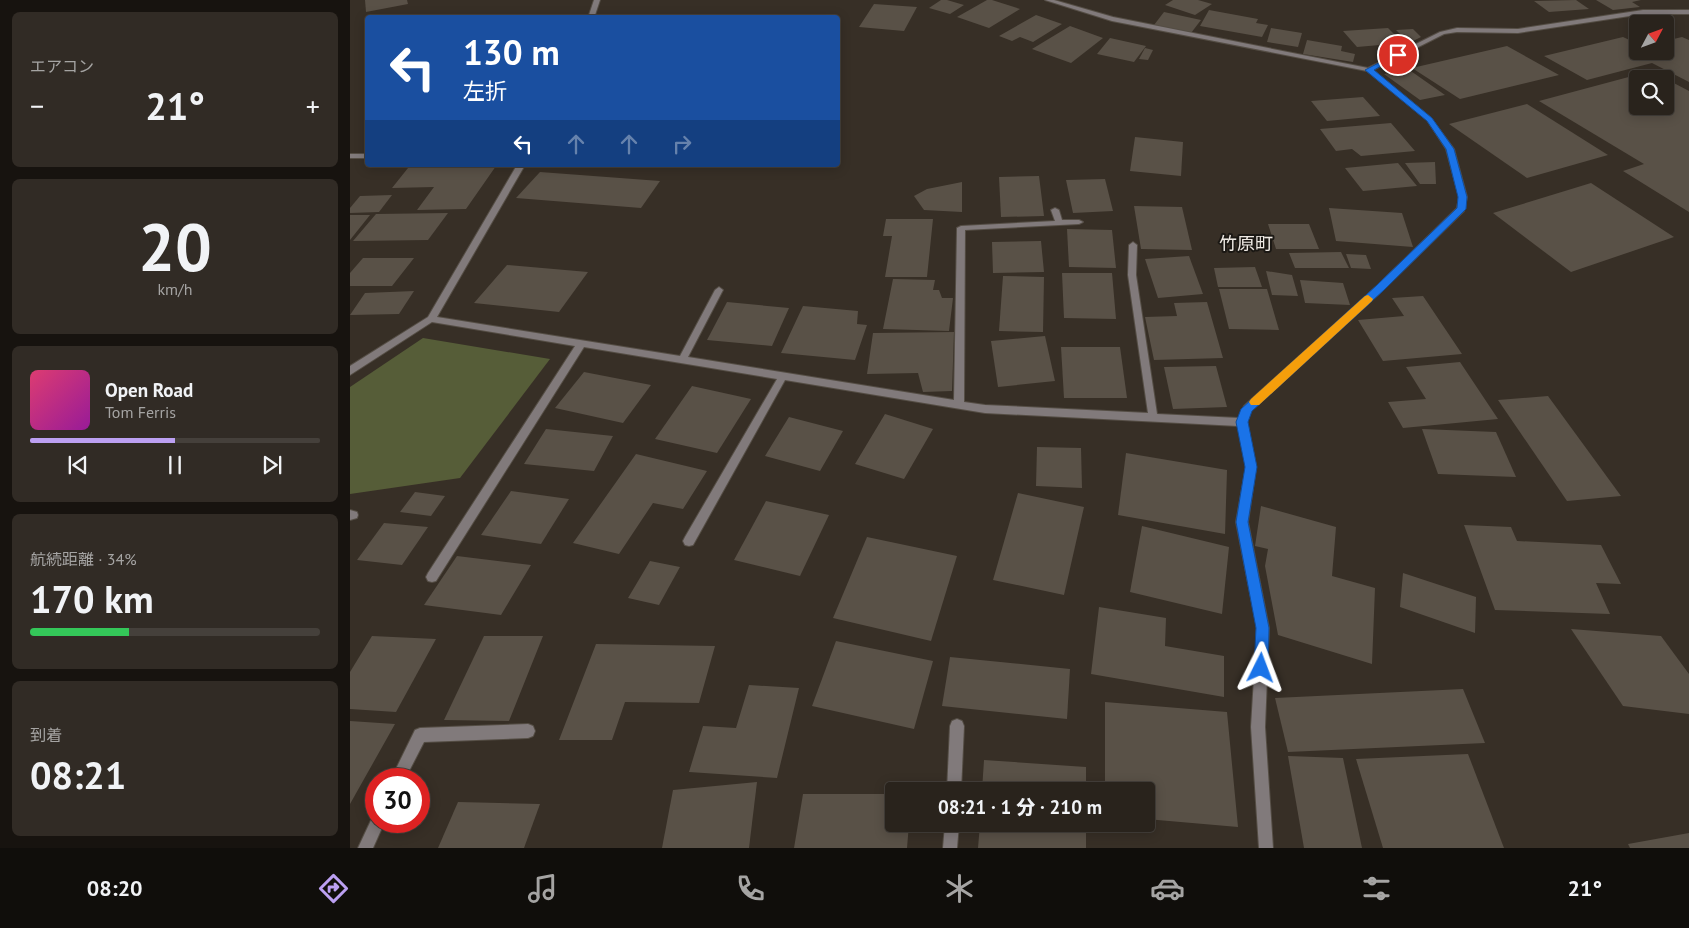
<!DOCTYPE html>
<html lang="ja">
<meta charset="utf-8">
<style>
body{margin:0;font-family:"PT Sans","Noto Sans JP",sans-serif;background:#312b25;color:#f1f3f6;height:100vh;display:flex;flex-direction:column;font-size:19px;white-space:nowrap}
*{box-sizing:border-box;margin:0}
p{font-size:16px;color:#a5a4a3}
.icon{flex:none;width:28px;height:28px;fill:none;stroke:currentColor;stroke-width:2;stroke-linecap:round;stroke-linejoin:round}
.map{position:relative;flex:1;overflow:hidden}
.side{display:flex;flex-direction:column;gap:12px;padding:12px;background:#17130f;width:350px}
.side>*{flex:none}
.top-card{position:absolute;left:15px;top:15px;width:475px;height:152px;border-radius:5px;box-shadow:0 2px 12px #0003,0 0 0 1px #45403b;background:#1a4fa0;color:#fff;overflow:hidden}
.needle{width:32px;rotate:49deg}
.controls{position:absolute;left:1279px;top:15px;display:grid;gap:10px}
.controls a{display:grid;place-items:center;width:45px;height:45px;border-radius:5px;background:#29231c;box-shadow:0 2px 12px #0003,0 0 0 1px #45403b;font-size:25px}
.speed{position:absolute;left:15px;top:768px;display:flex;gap:10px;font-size:25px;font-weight:700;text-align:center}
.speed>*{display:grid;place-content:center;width:65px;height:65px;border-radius:50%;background:#29231c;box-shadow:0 2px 12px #0003,0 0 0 1px #45403b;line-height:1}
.speed .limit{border:8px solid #d22;background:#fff;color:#111}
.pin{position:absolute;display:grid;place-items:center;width:42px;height:42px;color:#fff;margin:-21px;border:2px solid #fff;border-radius:50%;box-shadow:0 1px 5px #0007}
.me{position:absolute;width:55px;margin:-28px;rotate:3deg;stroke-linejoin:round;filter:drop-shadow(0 0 4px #0008)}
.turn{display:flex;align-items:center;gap:18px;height:105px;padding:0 15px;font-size:22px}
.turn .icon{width:65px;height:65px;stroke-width:2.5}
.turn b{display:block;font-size:35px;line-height:42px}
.lanes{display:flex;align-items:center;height:48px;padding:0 15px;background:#0003;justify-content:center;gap:25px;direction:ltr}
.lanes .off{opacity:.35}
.big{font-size:38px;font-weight:800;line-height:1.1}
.side .card{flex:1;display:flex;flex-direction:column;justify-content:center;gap:8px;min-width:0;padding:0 18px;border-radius:8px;background:#312b25}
.side .dial{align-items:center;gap:0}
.dial b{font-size:65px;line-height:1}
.song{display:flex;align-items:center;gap:15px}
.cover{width:60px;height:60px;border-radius:8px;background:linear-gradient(135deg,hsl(340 70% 55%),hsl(300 70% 35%))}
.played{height:5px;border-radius:2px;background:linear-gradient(90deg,#bca0f2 50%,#45403b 50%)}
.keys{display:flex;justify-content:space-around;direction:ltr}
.heat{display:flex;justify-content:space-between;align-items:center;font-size:28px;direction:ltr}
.charge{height:8px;border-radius:4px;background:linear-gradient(90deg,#34c759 34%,#45403b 0)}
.trip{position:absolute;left:535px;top:782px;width:270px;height:50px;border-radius:5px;background:#29231c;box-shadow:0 2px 12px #0003,0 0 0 1px #45403b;font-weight:800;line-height:50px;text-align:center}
.tab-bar{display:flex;height:80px;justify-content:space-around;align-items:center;background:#100e0b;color:#a5a4a3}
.tab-bar .icon{width:35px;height:35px}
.tab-bar .selected{color:#bca0f2}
.tab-bar b{font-size:22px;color:#f1f3f6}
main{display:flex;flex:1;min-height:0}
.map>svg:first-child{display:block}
.green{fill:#565d38}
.building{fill:#595147;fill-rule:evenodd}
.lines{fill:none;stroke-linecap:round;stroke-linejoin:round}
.minor-casing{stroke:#544d44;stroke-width:2}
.minor{fill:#817a7b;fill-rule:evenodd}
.route{fill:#1a73e8;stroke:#114b97}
.slow{fill:#f59e0b}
.labels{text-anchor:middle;stroke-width:4;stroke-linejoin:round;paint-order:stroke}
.quarter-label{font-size:18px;fill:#eee9e3;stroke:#1b1814}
</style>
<main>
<section class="side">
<div class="card"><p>エアコン</p>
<div class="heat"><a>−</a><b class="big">21°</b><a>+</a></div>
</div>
<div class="card dial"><b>20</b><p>km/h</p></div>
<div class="card">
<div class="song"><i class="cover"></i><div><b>Open Road</b><p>Tom Ferris</p></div></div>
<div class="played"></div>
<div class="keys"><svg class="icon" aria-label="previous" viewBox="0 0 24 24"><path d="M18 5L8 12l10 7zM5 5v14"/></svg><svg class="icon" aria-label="pause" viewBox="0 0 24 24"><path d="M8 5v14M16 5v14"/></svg><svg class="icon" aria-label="next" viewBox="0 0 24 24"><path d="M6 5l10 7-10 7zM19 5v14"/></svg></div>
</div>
<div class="card"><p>航続距離 · 34%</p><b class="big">170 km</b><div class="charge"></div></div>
<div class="card"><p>到着</p><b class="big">08:21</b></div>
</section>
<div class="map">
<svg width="1339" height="848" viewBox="0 0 1339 848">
<rect width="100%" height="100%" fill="#372f26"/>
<path class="green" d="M73 338 200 359 110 478 0 494V387Z"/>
<g class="building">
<path d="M15 0H57L58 4 16 12Z"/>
<path d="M591 0H597L614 5 600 14 579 8Z"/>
<path d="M637 0H642L670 9 639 28 607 17Z"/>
<path d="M823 0H848L862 4 845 15 815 5Z"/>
<path d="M1226 0 1239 9 1199 12 1184 1Z"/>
<path d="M1246 0H1291L1282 2 1290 7 1263 10Z"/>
<path d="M524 4 567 7 554 31 509 27Z"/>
<path d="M859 10 908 19 906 23 918 25 912 37 850 26Z"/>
<path d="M814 12 851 20 841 33 804 25Z"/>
<path d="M686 15 712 24 683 42 670 37 662 41 649 36Z"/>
<path d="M720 26 753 38 721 63 682 49Z"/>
<path d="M921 28 952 33 948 47 917 42Z"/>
<path d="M1038 28 1053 43 1007 47 993 31Z"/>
<path d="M1063 29 1071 37 1059 43 1046 30Z"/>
<path d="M1273 37 1288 44V51H1315V41L1332 37 1339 40V82L1302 63 1237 80 1194 56Z"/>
<path d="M760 38 796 46 784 62 747 54Z"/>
<path d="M957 40 992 46 991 51 1005 54 1003 62 953 54Z"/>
<path d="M1157 46 1209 75 1110 99 1062 68Z"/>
<path d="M795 48 803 50 798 60 789 59Z"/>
<path d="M1058 69 1095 95 1070 100 1034 74Z"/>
<path d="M1301 71 1339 91V212L1273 171 1294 164 1189 101ZM1288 79H1315V106H1288Z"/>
<path d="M1013 97 1030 116 977 121 961 101Z"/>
<path d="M1177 104 1258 155 1177 178 1099 124Z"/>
<path d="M1041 123 1065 151 1011 156 1002 149 986 151 970 129Z"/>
<path d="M785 137 833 142 831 176 780 171Z"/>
<path d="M1085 162 1086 184H1070L1055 163Z"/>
<path d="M1048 163 1067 186 1013 191 995 168Z"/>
<path d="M146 166 116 209 67 210 84 187 42 188 58 168Z"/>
<path d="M190 172 310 181 291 208 166 198Z"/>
<path d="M689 176 694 216 651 217 649 177Z"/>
<path d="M755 179 763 211 723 213 716 180Z"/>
<path d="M612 182V212L574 210 564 196 577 189Z"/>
<path d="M1241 183 1324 237 1221 272 1143 213Z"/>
<path d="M42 195 29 212 0 213V208L10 196Z"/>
<path d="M784 206 832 207 842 250 791 249Z"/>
<path d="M979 208 1052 213 1063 247 986 241Z"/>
<path d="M98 213 78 240 3 241 26 214Z"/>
<path d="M0 215H20L0 240Z"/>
<path d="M536 219H583L577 277H535L542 236H533Z"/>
<path d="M918 224H959L969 249H926Z"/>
<path d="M717 229 762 230 766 268 719 267Z"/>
<path d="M691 241 694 272 643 273 642 242Z"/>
<path d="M991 252 999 268H945L939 253Z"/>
<path d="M996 254 1016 255 1021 269 1001 268Z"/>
<path d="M839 256 853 294 808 298 795 259Z"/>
<path d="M13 258H64L42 286H0V273Z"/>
<path d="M157 265 238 272 209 312 124 303Z"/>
<path d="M905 267 912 287H868L864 268Z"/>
<path d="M916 271 942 275 948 296 922 295Z"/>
<path d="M712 273H762L766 319 714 318Z"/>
<path d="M653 276 694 277 693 332 649 331Z"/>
<path d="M543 279 585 280 583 290H589L592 298H603L599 331 533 329Z"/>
<path d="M950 280 993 283 1000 305 955 303Z"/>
<path d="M869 289H917L929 330 879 329Z"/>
<path d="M64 291 49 314 0 315 15 293Z"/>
<path d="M1073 296 1112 354 1033 361 1008 320 1054 316 1042 298Z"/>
<path d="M377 302 439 308 422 346 357 340Z"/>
<path d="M857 302 873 358 804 360 795 317 827 316 824 303Z"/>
<path d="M453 306 508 311 507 324 517 325 505 360 431 353Z"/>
<path d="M604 332 602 391 573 392 568 373 517 374 523 333Z"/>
<path d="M695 336 705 381 648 387 641 341Z"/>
<path d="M711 347H770L777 398H714Z"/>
<path d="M1110 362 1148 419 1053 428 1038 402 1076 399 1056 367Z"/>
<path d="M866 366 877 407 823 409 814 367Z"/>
<path d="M234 372 301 385 273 423 205 408Z"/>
<path d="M342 386 401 399 367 453 305 439Z"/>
<path d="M1198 396 1271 496 1217 501 1148 400Z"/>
<path d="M535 414 583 429 554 479 505 464Z"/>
<path d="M439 417 493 431 470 471 415 456Z"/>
<path d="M196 429 263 436 244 471 174 464Z"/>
<path d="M1072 429 1146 432 1166 477 1088 474Z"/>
<path d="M687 447 731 448 732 488 686 486Z"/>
<path d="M776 453 877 470 875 534 768 515Z"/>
<path d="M286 454 357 471 333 509 303 503 269 554 223 543Z"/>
<path d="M161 491 219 499 191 544 131 535Z"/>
<path d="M65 492 95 496 81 516 50 512Z"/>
<path d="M668 493 734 507 714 595 643 580Z"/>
<path d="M416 501 479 515 450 576 384 560Z"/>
<path d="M911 506 986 527 982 576 1025 588 1022 664 928 635 915 566 918 549 905 546Z"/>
<path d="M34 523 78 527 52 565 7 560Z"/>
<path d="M1114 525 1161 527 1167 541 1251 545 1271 584 1246 583 1260 614 1145 610Z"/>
<path d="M792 526 879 547 872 614 780 592Z"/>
<path d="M517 537 607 556 581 641 483 618Z"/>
<path d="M107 556 181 565 151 615 74 605Z"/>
<path d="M300 561 330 567 309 605 278 598Z"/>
<path d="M1053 573 1126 597 1125 633 1050 607Z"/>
<path d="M749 607 816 618 815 646 874 656V697L741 674Z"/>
<path d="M1221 629 1311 636 1339 674V714L1273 706Z"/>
<path d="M22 636 86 639 46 712 0 709V672Z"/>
<path d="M134 636H193L159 721 94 720Z"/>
<path d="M486 641 583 661 564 729 462 706Z"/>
<path d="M246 644 365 646 349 703 275 702 262 740H209Z"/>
<path d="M600 657 720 669 717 719 592 706Z"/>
<path d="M399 685 449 688 427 778 339 772 353 726 386 728Z"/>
<path d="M1113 689 1135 743 938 752 925 698Z"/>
<path d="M755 702 877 712 888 827 796 819V791H755Z"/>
<path d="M0 721 45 724 0 804Z"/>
<path d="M1118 754 1154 848H1033L1006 759Z"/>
<path d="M938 756 993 758 1012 848H954Z"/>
<path d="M634 760 736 767V791H632Z"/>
<path d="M407 782 399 848H312L323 790Z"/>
<path d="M453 794H544V824H559L557 848H444Z"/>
<path d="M108 802 190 804 174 848H88Z"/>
<path d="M630 824H736V848H628Z"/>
<path d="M1339 833V848H1280L1278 844Z"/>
</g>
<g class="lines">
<g class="minor-casing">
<g id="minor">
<path d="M244 0H250L244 18H238Z"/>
<path d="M695 0H704L763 17 1018 68 1090 32 1107 28 1168 29 1293 10H1339V14H1293L1168 33 1107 32 1094 34 1023 70 1081 118 1104 149 1117 197 1114 211 1034 289 901 411 897 422 906 467 898 522 919 628 915 727 923 848H909L901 727 907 628 886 522 896 467 888 426 635 413 435 380 343 545 339 546 335 545 333 541 335 537 427 379 234 347 86 581 82 582 78 581 76 577 78 573 225 346 82 322 0 375V366L78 317 167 165H175L87 317 330 356 365 290 369 287 373 290 338 357 604 400 607 228 611 226 705 221 701 210 705 208 709 210 712 220H729L733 222 729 224 615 230 614 402 635 405 798 413 778 275 779 245 783 242 787 245 786 275 807 414 889 418 894 406 1028 285 1107 208 1109 197 1096 149 1077 120 1017 71 762 21Z"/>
<rect x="0" y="154" width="18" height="4"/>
<path d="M0 510 7 512 8 515 7 518 0 520Z"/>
<path d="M607 719 612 721 614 726 611 791H597L600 726 602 721Z"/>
<path d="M178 724 183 726 185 731 183 736 178 738 74 742 55 779H41L65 730 70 728Z"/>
<path d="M26 815V821H35L23 848H8L23 816Z"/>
<path d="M595 824H609L607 848H593Z"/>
</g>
</g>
<use href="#minor" class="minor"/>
</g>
<path class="route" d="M1046 54 1051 55 1024 70 1082 118 1104 149 1117 197 1116 209 1034 290 902 411 898 422 907 467 898 522 919 628 918 668 916 673 911 675 906 673 904 668 906 628 886 522 895 467 886 422 891 409 1027 285 1107 208 1108 197 1096 149 1077 121 1015 70Z"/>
<path class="slow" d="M1018 295 1023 299 1022 301 909 405H901L899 402 901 399 1015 296Z"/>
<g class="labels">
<g class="quarter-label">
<text x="896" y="250">竹原町</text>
</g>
</g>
</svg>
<div class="controls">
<a><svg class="needle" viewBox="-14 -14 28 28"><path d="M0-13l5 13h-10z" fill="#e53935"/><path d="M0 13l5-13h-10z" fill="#a5a4a3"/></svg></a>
<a><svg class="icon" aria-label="search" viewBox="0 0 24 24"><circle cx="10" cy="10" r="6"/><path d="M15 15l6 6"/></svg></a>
</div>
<div class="speed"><div class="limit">30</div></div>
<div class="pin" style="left:1048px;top:55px;background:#d93025"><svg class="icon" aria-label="arrive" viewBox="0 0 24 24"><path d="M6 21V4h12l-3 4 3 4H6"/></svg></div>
<svg class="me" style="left:911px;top:668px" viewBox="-20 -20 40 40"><path d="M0-17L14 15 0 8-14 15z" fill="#1a73e8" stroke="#fff" stroke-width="4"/></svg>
<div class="trip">08:21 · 1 分 · 210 m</div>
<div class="top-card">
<div class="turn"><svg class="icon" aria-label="left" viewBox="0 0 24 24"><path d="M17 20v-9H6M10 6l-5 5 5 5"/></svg><div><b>130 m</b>左折</div></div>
<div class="lanes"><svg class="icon" aria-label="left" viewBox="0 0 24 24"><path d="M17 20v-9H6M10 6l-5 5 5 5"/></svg><svg class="icon off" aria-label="ahead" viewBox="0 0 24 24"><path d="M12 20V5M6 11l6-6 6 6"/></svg><svg class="icon off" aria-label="ahead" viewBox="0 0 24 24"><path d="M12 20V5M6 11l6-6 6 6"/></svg><svg class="icon off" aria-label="right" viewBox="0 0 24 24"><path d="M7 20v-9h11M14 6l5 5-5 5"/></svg></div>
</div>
</div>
</main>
<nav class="tab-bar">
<b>08:20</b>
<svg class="icon selected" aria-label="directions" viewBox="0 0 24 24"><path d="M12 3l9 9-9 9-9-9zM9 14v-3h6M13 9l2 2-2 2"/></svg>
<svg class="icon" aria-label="music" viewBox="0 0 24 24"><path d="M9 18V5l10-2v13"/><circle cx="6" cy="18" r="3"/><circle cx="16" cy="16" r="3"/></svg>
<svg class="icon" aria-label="phone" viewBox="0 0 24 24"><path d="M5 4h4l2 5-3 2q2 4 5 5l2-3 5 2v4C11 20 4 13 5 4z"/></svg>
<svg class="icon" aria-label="climate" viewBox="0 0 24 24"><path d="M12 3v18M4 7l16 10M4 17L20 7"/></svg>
<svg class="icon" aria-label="car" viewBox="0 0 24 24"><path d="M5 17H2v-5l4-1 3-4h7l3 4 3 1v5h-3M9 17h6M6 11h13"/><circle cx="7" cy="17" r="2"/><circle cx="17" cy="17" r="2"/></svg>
<svg class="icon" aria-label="filters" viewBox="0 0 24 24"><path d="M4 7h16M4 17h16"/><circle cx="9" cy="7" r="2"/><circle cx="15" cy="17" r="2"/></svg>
<b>21°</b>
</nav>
